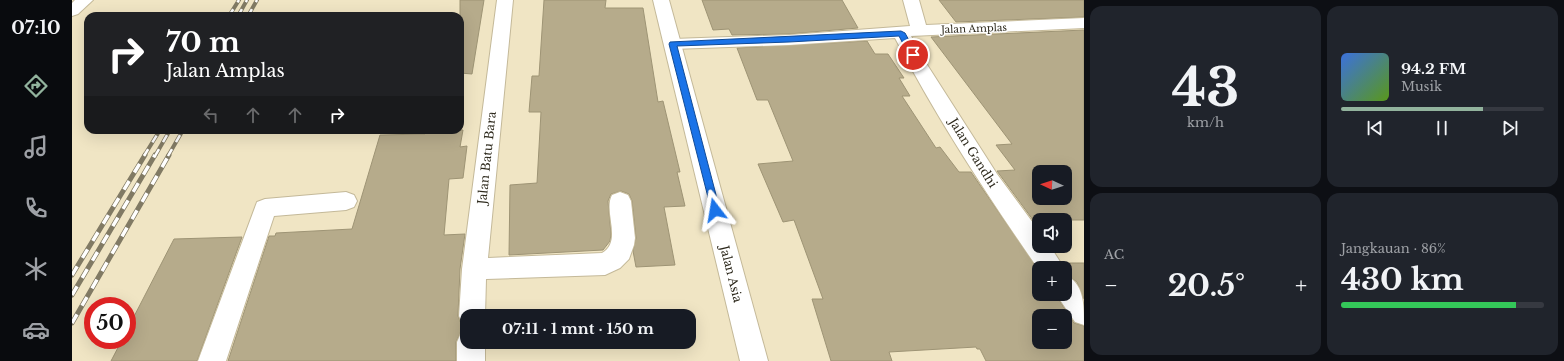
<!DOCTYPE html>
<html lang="id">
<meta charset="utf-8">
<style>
body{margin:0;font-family:"Libre Baskerville",serif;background:#20242c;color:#f1f3f6;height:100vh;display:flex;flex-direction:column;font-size:15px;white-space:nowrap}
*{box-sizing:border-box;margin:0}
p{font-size:13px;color:#9ea1a6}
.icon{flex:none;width:22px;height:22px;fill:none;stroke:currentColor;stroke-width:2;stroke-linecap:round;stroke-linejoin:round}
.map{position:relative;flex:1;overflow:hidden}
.panel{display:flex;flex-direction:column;gap:6px;padding:6px;background:#0d0f14;width:480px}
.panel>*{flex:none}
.banner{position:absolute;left:12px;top:12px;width:380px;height:122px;border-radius:12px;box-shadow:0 4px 16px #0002;background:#202124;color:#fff;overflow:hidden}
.needle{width:26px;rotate:273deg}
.buttons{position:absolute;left:960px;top:165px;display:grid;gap:8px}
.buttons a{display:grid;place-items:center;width:40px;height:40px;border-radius:8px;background:#171b24;box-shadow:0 4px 16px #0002;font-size:20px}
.speed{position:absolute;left:12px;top:297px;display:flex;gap:8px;font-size:20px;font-weight:700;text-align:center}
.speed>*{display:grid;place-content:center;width:52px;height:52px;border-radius:50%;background:#171b24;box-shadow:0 4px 16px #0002;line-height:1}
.speed .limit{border:6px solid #d22;background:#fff;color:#111}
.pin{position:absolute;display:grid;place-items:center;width:34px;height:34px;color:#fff;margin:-17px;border:2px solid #fff;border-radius:50%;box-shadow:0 1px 4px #0007}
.me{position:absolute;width:44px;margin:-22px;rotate:346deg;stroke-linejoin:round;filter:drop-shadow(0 0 3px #0008)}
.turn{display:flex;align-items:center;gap:14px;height:84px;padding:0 16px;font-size:18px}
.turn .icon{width:52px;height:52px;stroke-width:2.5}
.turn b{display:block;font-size:28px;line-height:34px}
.lanes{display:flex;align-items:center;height:38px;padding:0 16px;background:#0003;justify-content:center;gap:20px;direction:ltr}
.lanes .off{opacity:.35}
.big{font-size:30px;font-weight:700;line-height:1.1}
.panel .tile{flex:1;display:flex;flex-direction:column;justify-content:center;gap:6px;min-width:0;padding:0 14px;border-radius:12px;background:#20242c}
.panel .dial{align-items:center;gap:0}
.dial b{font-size:52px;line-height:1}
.song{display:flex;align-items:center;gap:12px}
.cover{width:48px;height:48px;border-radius:6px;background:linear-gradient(135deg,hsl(220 70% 55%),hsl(90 70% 35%))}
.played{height:4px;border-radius:2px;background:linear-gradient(90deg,#92b39d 70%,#363941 70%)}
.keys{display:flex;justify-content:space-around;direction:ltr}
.heat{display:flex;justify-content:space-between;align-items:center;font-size:22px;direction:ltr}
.charge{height:6px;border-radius:3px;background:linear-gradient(90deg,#34c759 86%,#363941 0)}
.panel .tiles{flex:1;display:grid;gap:6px;grid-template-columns:repeat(2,1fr)}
.trip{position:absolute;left:388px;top:309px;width:236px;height:40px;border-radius:12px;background:#171b24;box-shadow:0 4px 16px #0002;font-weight:700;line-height:40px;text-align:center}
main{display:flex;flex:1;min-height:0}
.dock{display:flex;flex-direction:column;width:72px;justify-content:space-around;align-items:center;background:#090b0e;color:#9ea1a6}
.dock .icon{width:28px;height:28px}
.dock .selected{color:#92b39d}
.dock b{font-size:18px;color:#f1f3f6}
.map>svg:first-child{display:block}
.building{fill:#b6ab8b;stroke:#9e9475;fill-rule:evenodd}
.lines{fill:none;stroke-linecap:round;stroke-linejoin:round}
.street-casing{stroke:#c4b999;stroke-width:2}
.secondary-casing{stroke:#c4b999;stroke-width:2}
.street{fill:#fff;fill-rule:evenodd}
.secondary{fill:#fff;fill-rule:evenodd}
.rail-far1-casing{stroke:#817a64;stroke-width:4}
.rail-casing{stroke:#817a64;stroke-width:5}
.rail-far1{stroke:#fff;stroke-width:2.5;stroke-dasharray:8;stroke-linecap:butt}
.rail{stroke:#fff;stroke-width:3.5;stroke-dasharray:10;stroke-linecap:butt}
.route{fill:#1a73e8;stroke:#114b97}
.labels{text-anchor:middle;stroke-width:3;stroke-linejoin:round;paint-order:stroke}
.far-street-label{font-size:10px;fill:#2d291c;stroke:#fff}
.street-label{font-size:12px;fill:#2d291c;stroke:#fff}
</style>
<main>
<nav class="dock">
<b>07:10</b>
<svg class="icon selected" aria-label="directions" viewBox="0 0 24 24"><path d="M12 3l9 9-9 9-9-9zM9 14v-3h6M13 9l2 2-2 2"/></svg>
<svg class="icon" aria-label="music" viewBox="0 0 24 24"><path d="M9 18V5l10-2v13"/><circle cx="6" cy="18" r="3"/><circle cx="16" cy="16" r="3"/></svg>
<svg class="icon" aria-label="phone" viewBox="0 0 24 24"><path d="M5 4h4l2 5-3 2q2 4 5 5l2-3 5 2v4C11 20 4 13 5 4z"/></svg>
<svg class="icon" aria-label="climate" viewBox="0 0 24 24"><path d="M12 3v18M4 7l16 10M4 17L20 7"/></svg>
<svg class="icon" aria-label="car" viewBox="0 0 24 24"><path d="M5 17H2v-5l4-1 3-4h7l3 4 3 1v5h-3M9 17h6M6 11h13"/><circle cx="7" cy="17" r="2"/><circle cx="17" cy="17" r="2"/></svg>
</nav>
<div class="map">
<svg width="1012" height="361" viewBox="0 0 1012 361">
<rect width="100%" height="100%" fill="#f0e5c4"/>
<g class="building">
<path d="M388 0H412L400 74 388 73Z"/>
<path d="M472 0H534L533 8H571L586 102 591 101 608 172H605L613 206 592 207 603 265 564 267 561 251 564 238 560 201 557 194 549 191 539 194 536 201 539 234 538 241 531 250 437 255 438 185 465 183 469 112H457L460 76H467Z"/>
<path d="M630 0H770L786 28 717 34 660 35 657 29 641 30Z"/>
<path d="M867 0H1012V17L884 22Z"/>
<path d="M1012 30V220H961L925 171 943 170 924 145 940 144 859 37ZM967 172H993V198H967Z"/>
<path d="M795 41 803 54H816L832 78H827L838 96H830L864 148 868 147 887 172H899L967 271V294H983L1002 323 1012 326V361H914L908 349H905L904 347 817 352 820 361H759L740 299H751L722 220 711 222 686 164 721 161 696 100H685L665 48ZM967 316H993V342H967Z"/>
<path d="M391 130 388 147 395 146 391 178 377 179 372 235 393 234 388 269 386 316 390 326 389 331 384 342V361H156L197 236H203L204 233 280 229 308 135 353 134 354 131Z"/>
<path d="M170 237 125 361H39L50 340H55V330L102 239Z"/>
<path d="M991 263H1012V299L1005 282 993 274V267Z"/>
</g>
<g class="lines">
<g class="street-casing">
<g id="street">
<path d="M425 0H441L416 258 530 253C551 241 531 212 540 195L548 192 556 195 559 201 563 238 562 245 557 259 548 268 533 275 414 279 413 316H395V326L391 325 387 316 390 269Z"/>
<path d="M831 0H847L854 25 1012 18V28L839 36 854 63 925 174 967 231V246H978L992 268H967V270C915 195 865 119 823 38L717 45 601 49 595 48 592 44 595 40 601 39 717 35 838 26Z"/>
<path d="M274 192 282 195 285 201 282 207 274 210 202 216 154 361H126L185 202 193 199Z"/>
<path d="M993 275C1012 283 1012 304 1012 325L1003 322 984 294H993Z"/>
<path d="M395 331V342H413V361H385V342L389 333Z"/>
</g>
</g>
<g class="secondary-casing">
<g id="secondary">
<path d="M3 0H21L6 14 0 16V3Z"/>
<path d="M581 0H597L696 361H668Z"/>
</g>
</g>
<use href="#street" class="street"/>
<use href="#secondary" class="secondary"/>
<g class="rail-far1-casing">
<g id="rail-far1">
<path d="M157 16 167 0"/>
<path d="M166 16 175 0"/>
<path d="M176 16 185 0"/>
<path d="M72 156 88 130"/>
<path d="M83 156 98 130"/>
<path d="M96 156 111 130"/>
</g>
</g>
<g class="rail-casing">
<g id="rail">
<path d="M0 275 73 155"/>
<path d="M0 295 83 155"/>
<path d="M0 323 97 155"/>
</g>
</g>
<use href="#rail-far1" class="rail-far1"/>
<use href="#rail" class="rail"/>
</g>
<path class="route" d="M829 31 833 33 845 55 844 57H838L827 36 717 42 605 46 648 210 646 213H640L597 44 598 42Z"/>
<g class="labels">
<g class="far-street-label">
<text transform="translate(902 28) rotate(-2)" y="4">Jalan Amplas</text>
</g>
<g class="street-label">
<text transform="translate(901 153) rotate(58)" y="4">Jalan Gandhi</text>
<text transform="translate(415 158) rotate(-84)" y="4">Jalan Batu Bara</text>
<text transform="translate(659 274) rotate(76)" y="4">Jalan Asia</text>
</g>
</g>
</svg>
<div class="buttons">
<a><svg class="needle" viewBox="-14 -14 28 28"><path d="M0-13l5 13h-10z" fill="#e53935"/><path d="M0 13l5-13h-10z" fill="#9ea1a6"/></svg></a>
<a><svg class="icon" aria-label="sound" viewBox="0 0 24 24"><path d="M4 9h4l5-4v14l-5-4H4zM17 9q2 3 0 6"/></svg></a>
<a>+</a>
<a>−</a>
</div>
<div class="speed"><div class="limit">50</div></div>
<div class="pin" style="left:841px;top:55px;background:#d93025"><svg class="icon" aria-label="arrive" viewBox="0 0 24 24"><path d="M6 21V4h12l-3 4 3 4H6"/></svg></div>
<svg class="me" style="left:643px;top:210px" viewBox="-20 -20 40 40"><path d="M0-17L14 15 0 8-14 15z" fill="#1a73e8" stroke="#fff" stroke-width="4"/></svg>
<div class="trip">07:11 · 1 mnt · 150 m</div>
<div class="banner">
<div class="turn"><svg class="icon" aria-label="right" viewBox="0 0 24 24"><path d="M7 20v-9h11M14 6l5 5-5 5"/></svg><div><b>70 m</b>Jalan Amplas</div></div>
<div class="lanes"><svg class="icon off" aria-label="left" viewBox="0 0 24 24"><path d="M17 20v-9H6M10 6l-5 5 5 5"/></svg><svg class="icon off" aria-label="ahead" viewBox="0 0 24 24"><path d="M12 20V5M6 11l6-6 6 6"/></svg><svg class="icon off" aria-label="ahead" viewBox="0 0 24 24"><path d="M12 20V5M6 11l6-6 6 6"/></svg><svg class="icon" aria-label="right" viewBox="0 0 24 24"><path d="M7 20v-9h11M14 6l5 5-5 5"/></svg></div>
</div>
</div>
<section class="panel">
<div class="tiles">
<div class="tile dial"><b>43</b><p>km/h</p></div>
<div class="tile">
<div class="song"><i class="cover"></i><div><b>94.2 FM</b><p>Musik</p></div></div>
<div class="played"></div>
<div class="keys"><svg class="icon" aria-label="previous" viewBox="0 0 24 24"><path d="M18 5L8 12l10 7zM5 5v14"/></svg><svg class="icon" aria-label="pause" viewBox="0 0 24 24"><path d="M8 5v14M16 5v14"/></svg><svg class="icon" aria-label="next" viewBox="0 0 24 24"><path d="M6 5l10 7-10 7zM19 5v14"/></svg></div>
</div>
<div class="tile"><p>AC</p>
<div class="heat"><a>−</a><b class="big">20.5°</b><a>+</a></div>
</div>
<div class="tile"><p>Jangkauan · 86%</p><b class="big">430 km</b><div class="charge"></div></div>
</div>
</section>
</main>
